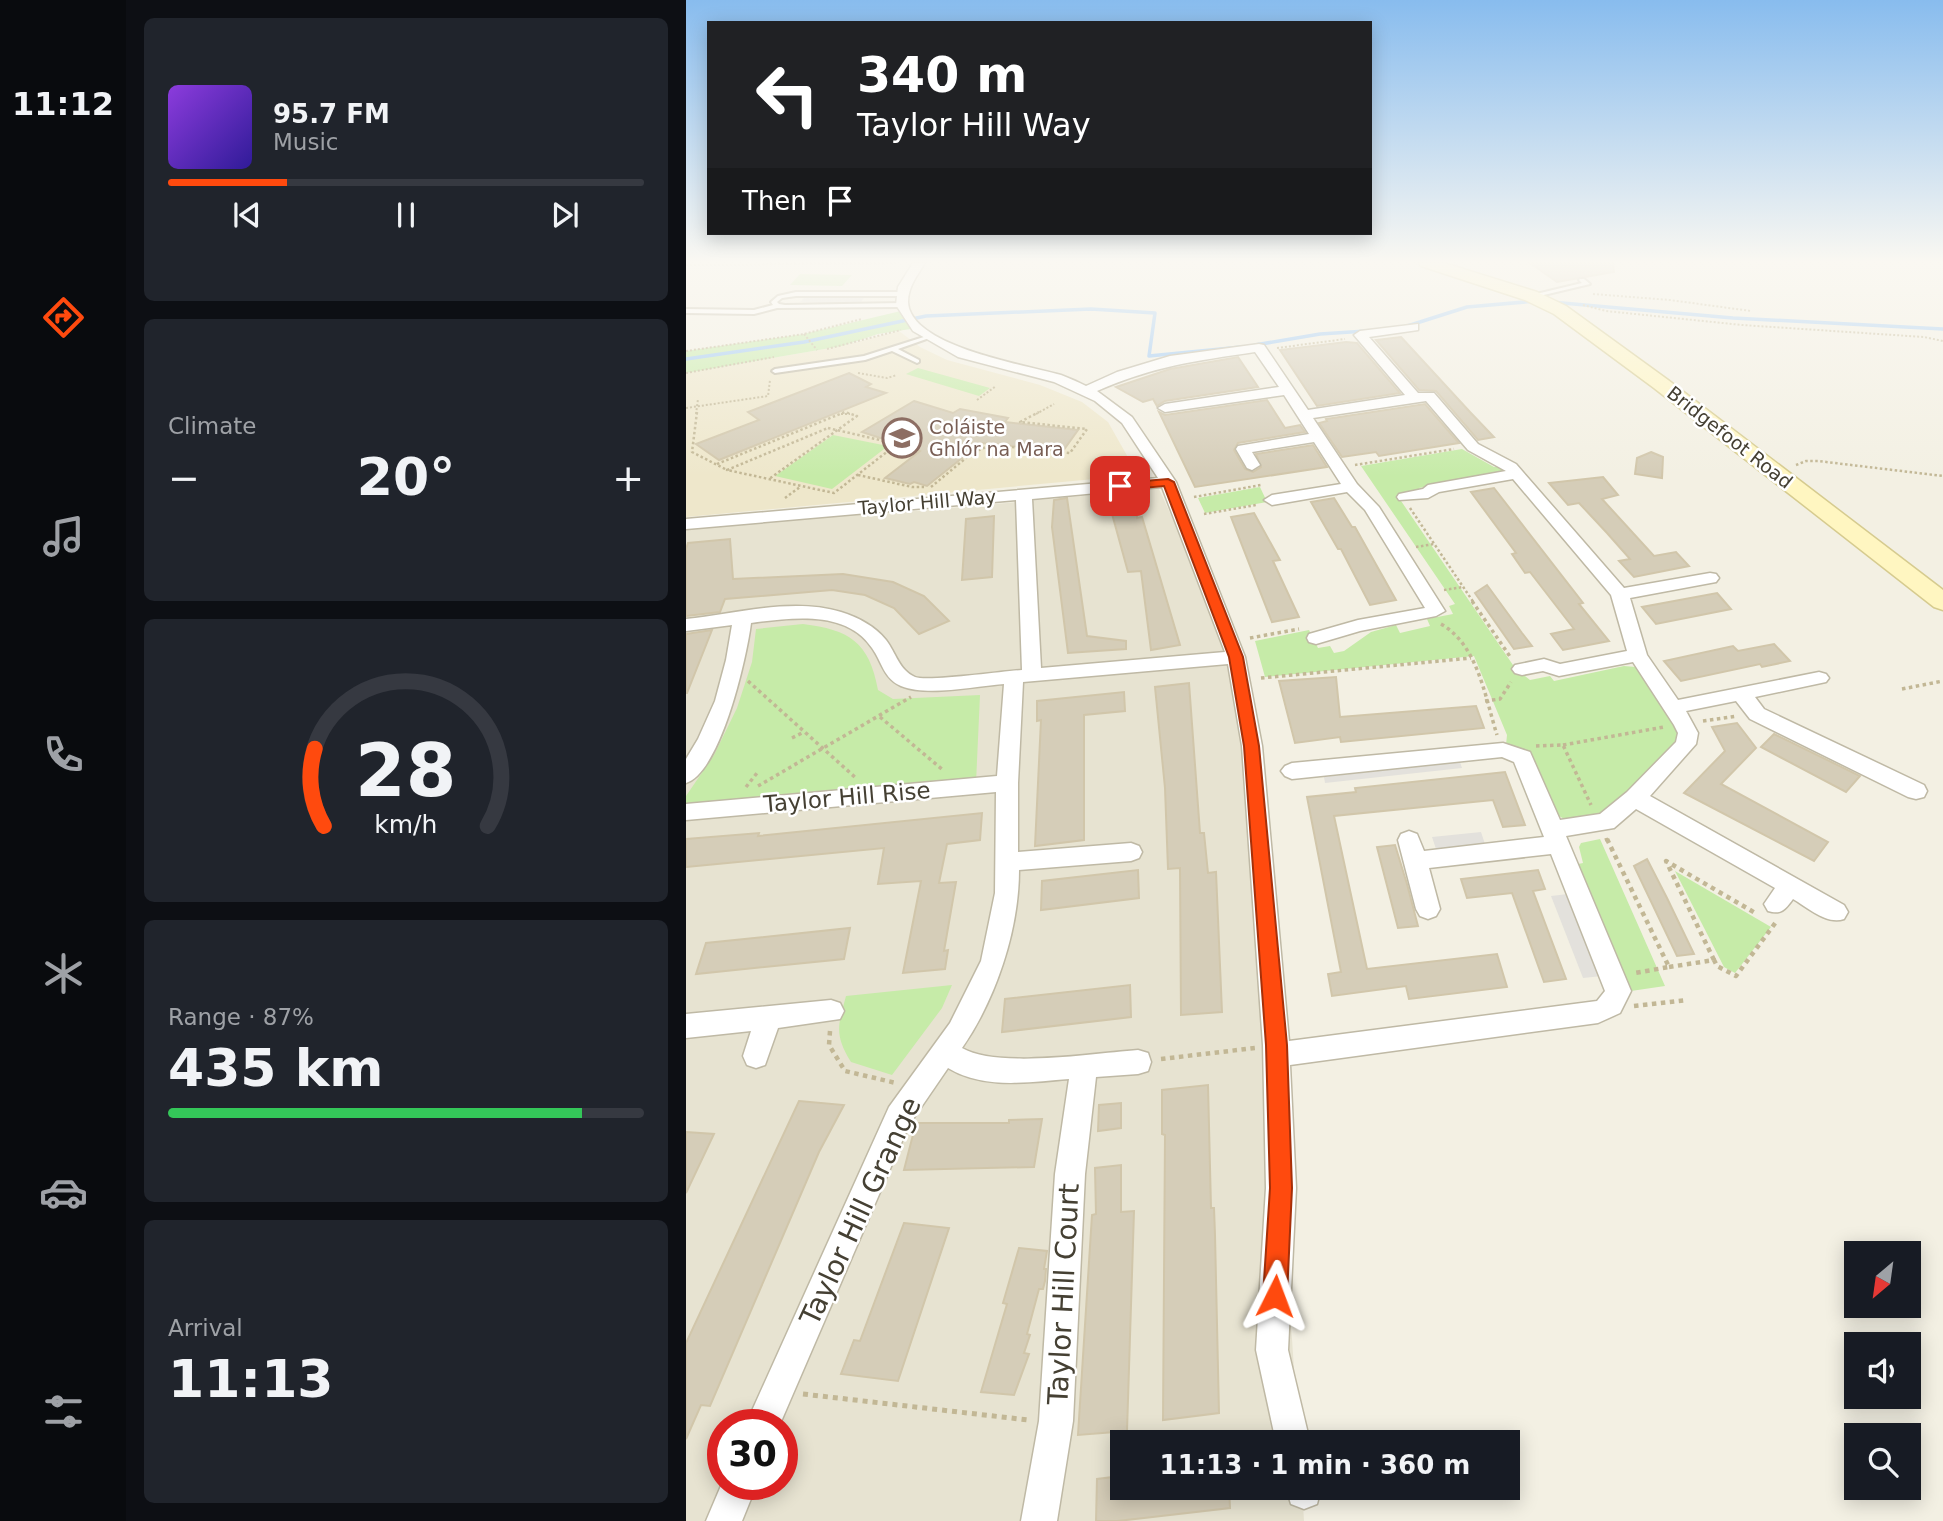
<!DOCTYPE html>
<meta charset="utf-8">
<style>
body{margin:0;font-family:"DejaVu Sans",sans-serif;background:#20242c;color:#f1f3f6;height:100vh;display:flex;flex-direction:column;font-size:26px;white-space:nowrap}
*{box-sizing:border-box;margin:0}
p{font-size:23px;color:#9ea1a6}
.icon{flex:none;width:38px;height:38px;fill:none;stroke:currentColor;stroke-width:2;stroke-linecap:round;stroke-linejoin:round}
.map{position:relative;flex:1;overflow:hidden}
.panel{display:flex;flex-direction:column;gap:18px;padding:18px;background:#0d0f14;width:560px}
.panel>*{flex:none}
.guide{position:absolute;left:21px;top:21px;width:665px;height:214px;border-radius:0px;box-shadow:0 4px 18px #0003;background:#202124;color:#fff;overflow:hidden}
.needle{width:46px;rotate:209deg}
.buttons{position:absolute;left:1158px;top:1241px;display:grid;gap:14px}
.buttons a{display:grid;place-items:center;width:77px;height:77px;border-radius:0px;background:#171b24;box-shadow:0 4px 18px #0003;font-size:35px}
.speed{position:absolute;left:21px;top:1409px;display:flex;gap:14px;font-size:35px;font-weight:700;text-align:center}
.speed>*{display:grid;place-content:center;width:91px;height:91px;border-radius:50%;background:#171b24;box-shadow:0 4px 18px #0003;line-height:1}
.speed .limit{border:10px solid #d22;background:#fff;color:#111}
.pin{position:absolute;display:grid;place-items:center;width:60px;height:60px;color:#fff;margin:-30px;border-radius:14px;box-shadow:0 4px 10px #0006}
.me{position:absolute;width:77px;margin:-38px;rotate:3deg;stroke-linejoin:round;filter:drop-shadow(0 0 5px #0008)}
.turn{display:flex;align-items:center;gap:24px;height:147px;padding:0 35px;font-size:32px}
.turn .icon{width:91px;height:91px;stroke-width:2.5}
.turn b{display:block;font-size:49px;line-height:60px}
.then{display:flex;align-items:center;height:66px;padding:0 35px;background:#0003;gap:14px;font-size:26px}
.big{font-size:52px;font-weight:800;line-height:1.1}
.panel .card{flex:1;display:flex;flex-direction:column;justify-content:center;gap:10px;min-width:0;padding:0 24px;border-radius:10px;background:#20242c}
.panel .dial{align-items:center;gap:0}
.dial svg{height:182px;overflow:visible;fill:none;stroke:#363941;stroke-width:7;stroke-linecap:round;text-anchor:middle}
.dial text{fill:#f1f3f6;stroke:none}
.song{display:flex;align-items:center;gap:21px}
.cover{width:84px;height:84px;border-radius:10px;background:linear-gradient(135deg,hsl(270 70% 55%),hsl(250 70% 35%))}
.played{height:7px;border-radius:4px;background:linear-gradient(90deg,#ff4a0e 25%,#363941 25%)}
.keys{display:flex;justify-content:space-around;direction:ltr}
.heat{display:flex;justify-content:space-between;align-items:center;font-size:38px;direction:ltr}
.charge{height:10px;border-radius:5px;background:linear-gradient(90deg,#34c759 87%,#363941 0)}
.trip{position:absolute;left:424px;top:1430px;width:410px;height:70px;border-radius:0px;background:#171b24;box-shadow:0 4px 18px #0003;font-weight:800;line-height:70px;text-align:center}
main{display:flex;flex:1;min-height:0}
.menu{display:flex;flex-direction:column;width:126px;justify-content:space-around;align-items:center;background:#090b0e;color:#9ea1a6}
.menu .icon{width:49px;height:49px}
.menu .active{color:#ff4a0e}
.menu b{font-size:32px;color:#f1f3f6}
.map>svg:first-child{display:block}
.residential{fill:#e7e3d1;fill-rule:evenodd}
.education{fill:#eee7cb}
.green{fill:#c6eba8}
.parking{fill:#e3e1dc}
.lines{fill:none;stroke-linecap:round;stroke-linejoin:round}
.stream{stroke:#99c7f6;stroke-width:3.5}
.building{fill:#d5cdb8;stroke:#d1c6aa;stroke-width:2}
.lane-casing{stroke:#bfb9a5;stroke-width:4}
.street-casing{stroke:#bfb9a5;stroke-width:3}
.secondary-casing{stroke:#d6cb8f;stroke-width:3}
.path-far4{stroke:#c2b795;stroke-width:2;stroke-dasharray:2 2;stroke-linecap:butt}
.path-far3{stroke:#c2b795;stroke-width:2.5;stroke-dasharray:2.5 2.5;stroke-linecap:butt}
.path-far2{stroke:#c2b795;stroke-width:3.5;stroke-dasharray:3.5 3.5;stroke-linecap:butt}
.path-far1{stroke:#c2b795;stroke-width:4.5;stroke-dasharray:4.5 4.5;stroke-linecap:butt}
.path{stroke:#c2b795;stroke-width:5;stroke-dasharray:5 5;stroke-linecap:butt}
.lane{fill:#fff;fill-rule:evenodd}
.street{fill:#fff;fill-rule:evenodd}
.secondary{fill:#fff6c1;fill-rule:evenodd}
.route{fill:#ff4a0e;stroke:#a63009;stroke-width:2}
.labels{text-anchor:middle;stroke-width:5;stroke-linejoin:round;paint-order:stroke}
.far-education-label{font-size:19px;fill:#785e54;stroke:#fff;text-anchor:start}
.far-street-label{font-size:19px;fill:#454033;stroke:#fff}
.street-label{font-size:23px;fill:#454033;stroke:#fff}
.near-street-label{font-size:28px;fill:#454033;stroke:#fff}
</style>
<main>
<nav class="menu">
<b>11:12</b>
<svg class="icon active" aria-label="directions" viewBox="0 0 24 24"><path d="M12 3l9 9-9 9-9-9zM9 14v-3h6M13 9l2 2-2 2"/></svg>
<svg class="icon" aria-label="music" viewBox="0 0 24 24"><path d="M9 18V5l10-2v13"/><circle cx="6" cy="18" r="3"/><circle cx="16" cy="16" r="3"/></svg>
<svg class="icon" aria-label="phone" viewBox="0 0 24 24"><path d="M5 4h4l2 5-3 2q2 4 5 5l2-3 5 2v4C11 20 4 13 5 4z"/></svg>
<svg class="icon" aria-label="climate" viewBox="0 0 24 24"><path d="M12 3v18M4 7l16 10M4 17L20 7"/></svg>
<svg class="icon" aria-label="car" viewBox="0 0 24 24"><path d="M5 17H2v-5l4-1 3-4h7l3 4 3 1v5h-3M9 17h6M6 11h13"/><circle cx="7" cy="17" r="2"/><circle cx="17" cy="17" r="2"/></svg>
<svg class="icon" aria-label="filters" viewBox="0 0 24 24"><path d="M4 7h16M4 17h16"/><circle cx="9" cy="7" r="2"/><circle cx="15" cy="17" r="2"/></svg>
</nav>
<section class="panel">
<div class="card">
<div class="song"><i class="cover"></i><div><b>95.7 FM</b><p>Music</p></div></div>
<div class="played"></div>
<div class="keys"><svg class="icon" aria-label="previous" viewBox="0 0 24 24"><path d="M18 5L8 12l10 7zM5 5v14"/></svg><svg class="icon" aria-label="pause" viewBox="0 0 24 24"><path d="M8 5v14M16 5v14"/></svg><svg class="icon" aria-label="next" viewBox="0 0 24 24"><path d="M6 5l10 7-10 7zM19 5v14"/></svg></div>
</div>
<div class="card"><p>Climate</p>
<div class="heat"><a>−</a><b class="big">20°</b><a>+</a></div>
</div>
<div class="card dial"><svg viewBox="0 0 100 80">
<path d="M14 69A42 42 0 1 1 86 69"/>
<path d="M14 69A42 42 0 0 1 10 35" stroke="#ff4a0e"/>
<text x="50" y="56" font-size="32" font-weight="700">28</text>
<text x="50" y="72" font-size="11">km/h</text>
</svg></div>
<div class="card"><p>Range · 87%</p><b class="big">435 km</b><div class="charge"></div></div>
<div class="card"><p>Arrival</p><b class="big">11:13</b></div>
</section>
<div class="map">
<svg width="1257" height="1521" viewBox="0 0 1257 1521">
<rect width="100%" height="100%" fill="#f3f0e3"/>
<path class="residential" d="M473 489 550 657 587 1059 613 1442H436V1488H616L618 1521H0V518L233 511ZM37 1424H96V1484H37Z"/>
<path class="education" d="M213 331 234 347 261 360 354 385 396 402 422 422 452 475 0 517V373L156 346Z"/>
<g class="green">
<path d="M114 274 166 275 156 286 104 285Z"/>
<path d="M219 310 231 328 192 334 156 346 0 373V351L118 334Z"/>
<path d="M232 368 304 388 293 396 220 374Z"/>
<path d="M147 435 202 446 146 489 89 476Z"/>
<path d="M776 449 808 467H814L818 472 733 488 734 491 713 498 829 668 844 680 864 676 868 681 938 666 950 667 994 732V737L920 815 880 820 873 816 844 754 820 745 821 735 788 656 579 677 569 641 623 630 632 648 644 646 648 653 658 651 685 632 710 625 714 633 744 626 741 619 767 614 763 606 769 604 675 466Z"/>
<path d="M574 487 581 502 519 513 512 498Z"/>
<path d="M117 624C163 630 183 641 192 690L207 699 294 695 290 783 0 804V796L28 755 51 708 66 662 70 629Z"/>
<path d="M914 839 979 986 945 991 892 864 897 863 893 847 895 843Z"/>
<path d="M989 871 1085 927 1049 973 1038 967Z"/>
<path d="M266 985 256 1008 206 1075 165 1062C148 1034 152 1026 160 996Z"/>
</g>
<g class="parking">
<path d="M120 296H179L173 305 114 302Z"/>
<path d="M774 762 776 768 639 783 638 777Z"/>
<path d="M795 832 799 844 750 849 746 837Z"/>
<path d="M882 894 916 976 897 978 865 896Z"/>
</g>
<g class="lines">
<g class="stream">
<path d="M865 302 1047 318 1257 329"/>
<path d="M715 328 781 307 850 301"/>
<path d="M569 345 634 334 680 331"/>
<path d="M0 359 118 342 240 316 405 309 469 313 463 356 555 347"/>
</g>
</g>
<g class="building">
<path d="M844 263H927L928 272 871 282Z"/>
<path d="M715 337 784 412 808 437 792 440 750 391 733 390 690 340Z"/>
<path d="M660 342 671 343 714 393 631 406 594 350Z"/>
<path d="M552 357 572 387 479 401 471 406 467 399 457 402 430 387 484 369Z"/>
<path d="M163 373 185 384 180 387 200 393 33 460 10 444 73 420 62 412Z"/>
<path d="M581 400 599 428 614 425 619 432 552 443 548 450 559 469 567 472 575 467 570 454 627 445 641 467 509 487 473 412 479 415Z"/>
<path d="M228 401 267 413 274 409 322 418 319 422 392 430 377 451 295 443 241 486 228 482 224 484 199 478 234 451 176 432Z"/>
<path d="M739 404 773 443 693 456 690 452 656 457 633 423 641 421 640 419Z"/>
<path d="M965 452 977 457 976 478 949 474 951 458Z"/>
<path d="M917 477 932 495 916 499 968 556 990 552 1003 566 948 577 933 561 944 559 921 533 893 503 882 505 863 483Z"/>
<path d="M808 488 897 603 893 604 923 641 877 650 865 634 888 629 844 572 839 573 826 554 830 553 785 492Z"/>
<path d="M381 498 401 636 440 641V649L382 653 366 527 368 500Z"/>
<path d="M648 498 666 527H669L710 600 684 605 655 549H652L625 502Z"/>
<path d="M450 501 451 518 456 517 494 645 465 650 455 571 442 572 423 503Z"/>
<path d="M568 513 594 560 587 561 613 617 586 622 545 517Z"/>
<path d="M308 516 306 577 276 580 280 519Z"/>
<path d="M44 539 47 579 157 574 207 582 238 596 263 621 233 634 208 608 179 595 146 590 39 599 34 612 0 616V549L2 543Z"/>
<path d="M801 585 836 633 846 646 828 649 789 593Z"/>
<path d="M1031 593 1045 609 970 624 956 607Z"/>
<path d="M26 630 1 693H0V634Z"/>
<path d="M1088 644 1104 661 1076 667 1074 664 995 681 978 661 1047 646 1052 651Z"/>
<path d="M650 677 654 717 790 706 798 728 655 742 654 737 609 743 593 681Z"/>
<path d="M503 683 514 833H518L522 873 530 872 536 1012 495 1015 494 868 482 869 479 788 469 687Z"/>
<path d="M438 692 439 711 398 715V840L349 846 355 720 351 721V701Z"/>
<path d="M1051 723 1070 748 1035 784 1142 842 1128 861 998 793 1039 751 1026 727Z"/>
<path d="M1088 734 1174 776 1160 792 1075 747Z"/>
<path d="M819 772 839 825 817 827 807 800 648 816 681 969 811 954 821 987 723 999 720 986 646 996 642 974 655 972 621 797 670 792 669 788Z"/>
<path d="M296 813 294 840 261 844 253 883 270 882 258 951 262 950 259 969 217 973 235 881 192 884 198 848 0 867V839L73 833 72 836Z"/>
<path d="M709 845 721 884 732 926 712 928 691 847Z"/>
<path d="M961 859 981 898 1008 954 991 956 948 866Z"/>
<path d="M452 870 453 898 355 910 356 881Z"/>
<path d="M852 870 859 889 847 891 880 979 858 982 826 893 781 898 775 879Z"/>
<path d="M164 928 158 959 10 974 20 943Z"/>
<path d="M444 985 445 1017 316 1032 319 999Z"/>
<path d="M522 1085 525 1208H528L529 1235 533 1413 477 1420 479 1135 476 1134V1090Z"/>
<path d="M113 1101 158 1105 133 1152 24 1406 15 1405 0 1439V1343Z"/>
<path d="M435 1103V1128L412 1131 413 1105Z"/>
<path d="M356 1119 348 1167 218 1170 230 1123H323V1120Z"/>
<path d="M0 1132 28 1134 0 1193Z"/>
<path d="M435 1165V1212L448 1211 441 1431 392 1435 406 1215 410 1214 409 1168Z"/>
<path d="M218 1223 263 1228 212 1381 155 1374 168 1340 174 1341Z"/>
<path d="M333 1248 361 1251 358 1269H360L359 1281 357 1289H353L341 1334 344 1335 338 1353 343 1354 328 1395 295 1392 321 1304 317 1303Z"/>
<path d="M436 1476V1488H543L544 1508 432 1521H410L411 1479Z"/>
</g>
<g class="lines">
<g class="lane-casing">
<g id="lane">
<path d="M894 279H898L904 284 845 298 842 296 896 283 893 280Z"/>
<path d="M110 292H216L219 294 216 296H110L96 298 91 302 93 304 99 305 216 303 219 305 216 307 91 308 68 314 0 313V309L68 310 87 305 85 302 92 296Z"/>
<path d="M241 336 246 337 212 349 233 360V362L231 363 206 351 179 360 89 373 86 371 89 369 178 356Z"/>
</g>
</g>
<g class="street-casing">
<g id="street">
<path d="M227 263H239C231 276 222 287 222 302 224 347 341 365 375 375 383 378 392 382 400 386L431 372 484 356 573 344 578 345 622 410 719 395 668 335 674 331 732 324V330L683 337 732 393H748L792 444 830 464 938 588 1024 573 1030 574 1033 578 1030 582 944 598 961 655 992 700 1133 672 1140 674 1143 678 1140 682 1069 697 1078 709 1238 785 1241 791 1238 797 1230 799 1222 797 1064 719 1050 701 1000 711 1012 733 1010 744 964 796 1158 905 1162 912 1158 919C1141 925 1122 908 1107 899 1099 910 1095 915 1082 911L1078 904 1089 888 950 809 928 828 880 836 945 991 934 1013 912 1023 604 1065 610 1188 602 1350 624 1442H590L570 1350 580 1188 577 1045 556 746 542 664 337 682 332 783V852L445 843 453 846 456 852 453 858 445 861 333 870C333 930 310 999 276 1048 312 1069 409 1053 452 1050L462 1053 465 1062 462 1071 452 1074 410 1077 399 1174 387 1421 371 1521H335L353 1421 369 1174 383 1079C343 1082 298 1090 262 1068L223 1125 94 1424H60L203 1107 264 1023 295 961 309 893 310 792 0 820V804L311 776 318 684C289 686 242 697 215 686 198 679 196 662 186 648 160 609 104 618 65 623 61 656 35 772 0 783V759L12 739 29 701 40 660 46 625 0 631V619C49 614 107 597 155 612 171 617 189 626 200 640 210 653 213 670 229 677 241 682 318 671 336 670L330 500 0 529V519L472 478 436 423 409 401 368 382 272 357 227 331 210 305 212 287ZM569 352 593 387 479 404 472 408 479 412 598 395 623 434 552 446 550 449 561 468 566 470 574 465 566 452 628 442 655 484 586 495 578 500 586 505 661 492 679 510 739 608 672 620 623 634 621 638 623 642 630 644 674 631 750 616 759 611 693 507 671 484 627 418 740 401 782 450 820 471 742 485 737 489 713 494 711 497 713 500 742 498 753 492 827 479 925 595 941 651 874 664 858 659 829 665 826 669 829 673 836 675 857 671 873 676 947 662 988 725 992 733 990 742 941 792 914 814 874 820 844 752 817 743 606 763 599 766 595 771 599 776 606 779 816 757 828 762 858 837 738 851 731 834 723 831 715 834 712 840 730 909 734 916 742 919 750 916 754 909 743 868 865 854 919 991 911 1001 603 1041 576 746 559 657 490 482 446 417 411 391C467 366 509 361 569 352ZM476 487 539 652 355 668 346 499Z"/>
<path d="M145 1000 154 1003 158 1011 154 1019 92 1028 79 1065 70 1068 61 1065 57 1056 65 1031 0 1038V1014Z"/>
<path d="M37 1481V1484H71L56 1521H20Z"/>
<path d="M600 1488H635L631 1504 618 1509 605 1504Z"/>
</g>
</g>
<g class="secondary-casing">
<path id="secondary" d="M733 263H758L851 292 880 306 982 380 1257 590V610L1248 607 968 388 868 314 839 300 735 266Z"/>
</g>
<g class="path-far4">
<path d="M0 265 211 263"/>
<path d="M907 294 984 300 1065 311"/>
<path d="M897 305 920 311 1056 325 1238 337 1257 341"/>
<path d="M118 334 131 350"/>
<path d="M591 348 659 339"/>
<path d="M141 349 215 330"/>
<path d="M0 351 118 334 176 319"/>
<path d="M0 373 88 357"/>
<path d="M172 373 201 378 211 375"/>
<path d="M291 400 310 386"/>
<path d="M0 408 82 396 84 380"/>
<path d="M10 414 12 399"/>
<path d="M155 414H164"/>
<path d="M350 414 368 404"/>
</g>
<g class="path-far3">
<path d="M11 412 6 452 41 470"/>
<path d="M142 428 211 444 148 493 41 470Z"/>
<path d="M31 464 159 412 171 416 83 479"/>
<path d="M669 465 768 449"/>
<path d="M1110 465 1120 461H1132L1257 476"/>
<path d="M172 475 226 487H238"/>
<path d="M245 487 286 453 305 445 384 453 401 429 334 422 353 412"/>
<path d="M508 497 575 485"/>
<path d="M99 498 114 487"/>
<path d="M724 508 788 603"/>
<path d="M518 514 570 505"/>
<path d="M730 547 748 544"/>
<path d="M758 590 777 587"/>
</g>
<g class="path-far2">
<path d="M786 601 825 658"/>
<path d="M755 624C792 645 799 697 811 735"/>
<path d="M564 638 613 629"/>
<path d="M575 678 785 658"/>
<path d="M62 681 171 779"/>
<path d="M1216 689 1257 681"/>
<path d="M799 701 814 699 825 682"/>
<path d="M194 717 257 770"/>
<path d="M1017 721 1051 716"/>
<path d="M106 738 118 732"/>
<path d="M877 745 978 727"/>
<path d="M850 746 877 745 905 805"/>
<path d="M72 786 225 697"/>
<path d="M60 787 71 773"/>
<path d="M920 838 921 841"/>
</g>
<g class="path-far1">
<path d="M921 839 983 967 949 973"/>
<path d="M1028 960 980 861 1071 914"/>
<path d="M983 967 1028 960 1031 966 1050 976 1090 922"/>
<path d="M948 1006 1001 1000"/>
<path d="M144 1031 143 1045 159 1071 210 1083"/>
<path d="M475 1059 569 1048"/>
</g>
<path class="path" d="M117 1394 342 1420"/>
<use href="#lane" class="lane"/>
<use href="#street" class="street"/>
<use href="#secondary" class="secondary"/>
</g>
<linearGradient id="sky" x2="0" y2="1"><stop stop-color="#88bcee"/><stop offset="0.55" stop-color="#faf8f2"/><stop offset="1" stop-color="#faf8f2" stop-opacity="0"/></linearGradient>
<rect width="1257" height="476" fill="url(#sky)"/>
<path class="route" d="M482 479 488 482 557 657 573 746 601 1045 606 1188 601 1296 597 1304 589 1308 580 1304 577 1296 584 1188 580 1045 558 746 543 657 478 486 434 490 428 486 434 483Z"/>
<defs>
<g id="school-ring" transform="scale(2.0125)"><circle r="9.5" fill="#fff" stroke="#8d6e63" stroke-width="1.5"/><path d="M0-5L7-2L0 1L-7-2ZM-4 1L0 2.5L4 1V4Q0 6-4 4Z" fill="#8d6e63"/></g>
</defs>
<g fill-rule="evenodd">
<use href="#school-ring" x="216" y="438"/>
</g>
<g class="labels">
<g class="far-education-label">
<text x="243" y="434">Coláiste<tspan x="243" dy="22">Ghlór na Mara</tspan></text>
</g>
<g class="far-street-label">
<text transform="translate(1044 437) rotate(38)" y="7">Bridgefoot Road</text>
<text transform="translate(241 502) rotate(-5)" y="7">Taylor Hill Way</text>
</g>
<g class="street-label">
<text transform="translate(161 797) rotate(-5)" y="8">Taylor Hill Rise</text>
</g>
<g class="near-street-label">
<text transform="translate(174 1211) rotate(-65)" y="10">Taylor Hill Grange</text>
<text transform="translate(377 1294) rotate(-87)" y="10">Taylor Hill Court</text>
</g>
</g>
</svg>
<div class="buttons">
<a><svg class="needle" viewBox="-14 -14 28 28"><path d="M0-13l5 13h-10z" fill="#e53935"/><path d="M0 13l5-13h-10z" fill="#9ea1a6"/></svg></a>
<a><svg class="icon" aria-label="sound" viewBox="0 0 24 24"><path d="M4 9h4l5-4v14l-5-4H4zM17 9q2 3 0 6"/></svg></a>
<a><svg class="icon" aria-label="search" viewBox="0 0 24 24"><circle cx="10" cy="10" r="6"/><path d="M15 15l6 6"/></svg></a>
</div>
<div class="speed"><div class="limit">30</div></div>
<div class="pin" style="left:434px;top:486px;background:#d93025"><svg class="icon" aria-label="arrive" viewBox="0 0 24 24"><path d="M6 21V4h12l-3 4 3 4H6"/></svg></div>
<svg class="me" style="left:589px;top:1296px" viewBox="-20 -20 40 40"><path d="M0-17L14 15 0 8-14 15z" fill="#ff4a0e" stroke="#fff" stroke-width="4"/></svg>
<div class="trip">11:13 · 1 min · 360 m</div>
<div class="guide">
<div class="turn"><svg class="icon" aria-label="left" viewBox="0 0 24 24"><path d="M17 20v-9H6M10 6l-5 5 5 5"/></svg><div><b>340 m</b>Taylor Hill Way</div></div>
<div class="then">Then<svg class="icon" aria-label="arrive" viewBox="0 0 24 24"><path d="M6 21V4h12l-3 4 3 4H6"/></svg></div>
</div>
</div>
</main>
